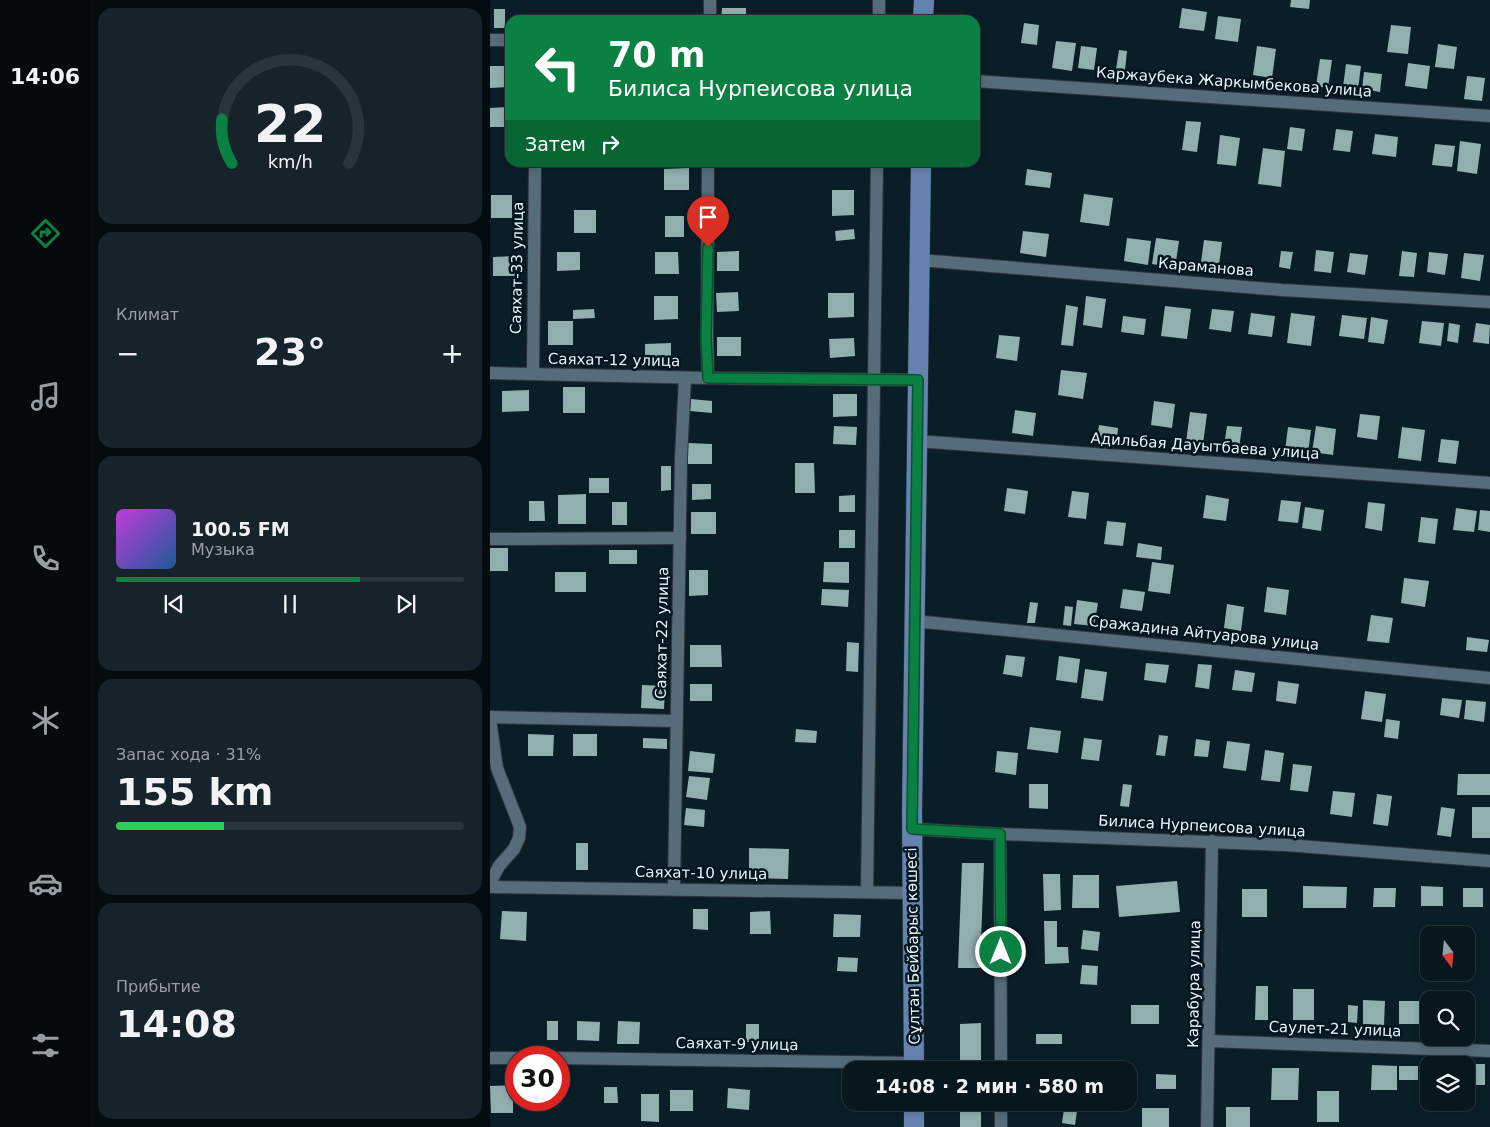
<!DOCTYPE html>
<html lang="ru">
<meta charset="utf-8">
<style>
body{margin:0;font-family:"DejaVu Sans",sans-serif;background:#16232b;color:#f1f3f6;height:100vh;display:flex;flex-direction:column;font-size:19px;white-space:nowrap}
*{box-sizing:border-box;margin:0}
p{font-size:16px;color:#989fa4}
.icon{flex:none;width:28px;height:28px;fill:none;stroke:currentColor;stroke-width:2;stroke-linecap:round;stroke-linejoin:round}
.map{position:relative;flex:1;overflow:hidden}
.panel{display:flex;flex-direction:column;gap:8px;padding:8px;background:#040c10;width:400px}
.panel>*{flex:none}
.banner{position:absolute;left:15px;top:15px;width:475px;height:152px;border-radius:15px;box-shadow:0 2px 8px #0003,0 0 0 1px #29353c;background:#0b8043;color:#fff;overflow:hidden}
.needle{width:32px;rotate:164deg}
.buttons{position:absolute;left:930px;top:926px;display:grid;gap:10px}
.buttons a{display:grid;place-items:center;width:55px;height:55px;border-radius:10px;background:#08161e;box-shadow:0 2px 8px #0003,0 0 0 1px #29353c;font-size:25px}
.speed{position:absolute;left:15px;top:1046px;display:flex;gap:10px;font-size:25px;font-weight:700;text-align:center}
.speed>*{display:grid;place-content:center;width:65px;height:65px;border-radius:50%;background:#08161e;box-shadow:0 2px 8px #0003,0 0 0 1px #29353c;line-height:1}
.speed .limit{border:8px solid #d22;background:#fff;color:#111}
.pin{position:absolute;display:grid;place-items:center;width:42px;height:42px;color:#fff;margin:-51px -21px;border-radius:50% 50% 50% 0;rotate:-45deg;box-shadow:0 0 5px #0007}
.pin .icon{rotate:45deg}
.me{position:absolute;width:55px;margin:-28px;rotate:0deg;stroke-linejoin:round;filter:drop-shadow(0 0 4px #0008)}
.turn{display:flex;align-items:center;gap:18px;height:105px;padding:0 20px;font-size:22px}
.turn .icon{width:65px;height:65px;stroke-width:2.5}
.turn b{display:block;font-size:35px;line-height:42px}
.then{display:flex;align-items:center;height:48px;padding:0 20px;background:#0003;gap:10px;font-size:19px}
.big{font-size:38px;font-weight:700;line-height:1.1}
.panel .card{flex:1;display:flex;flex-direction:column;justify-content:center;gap:8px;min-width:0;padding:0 18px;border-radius:15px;background:#16232b}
.panel .dial{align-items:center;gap:0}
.dial svg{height:130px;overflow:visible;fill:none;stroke:#29353c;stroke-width:7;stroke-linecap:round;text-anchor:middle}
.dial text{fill:#f1f3f6;stroke:none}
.song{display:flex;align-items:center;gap:15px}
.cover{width:60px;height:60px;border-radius:8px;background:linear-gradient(135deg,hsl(290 70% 55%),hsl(210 70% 35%))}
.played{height:5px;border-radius:2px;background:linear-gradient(90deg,#0b8043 70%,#29353c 70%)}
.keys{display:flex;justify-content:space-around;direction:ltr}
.heat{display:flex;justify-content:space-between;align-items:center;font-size:28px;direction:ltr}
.charge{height:8px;border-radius:4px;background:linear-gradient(90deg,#34c759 31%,#29353c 0)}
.trip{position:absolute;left:352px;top:1061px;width:295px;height:50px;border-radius:15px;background:#08161e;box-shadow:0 2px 8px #0003,0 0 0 1px #29353c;font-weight:700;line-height:50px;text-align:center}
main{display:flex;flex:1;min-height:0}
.dock{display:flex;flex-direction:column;width:90px;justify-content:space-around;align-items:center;background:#03090c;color:#989fa4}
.dock .icon{width:35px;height:35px}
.dock .selected{color:#0b8043}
.dock b{font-size:22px;color:#f1f3f6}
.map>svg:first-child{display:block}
.building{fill:#92afb0}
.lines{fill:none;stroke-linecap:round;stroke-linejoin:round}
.minor-casing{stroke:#2e3740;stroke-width:14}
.primary-casing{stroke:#2e3740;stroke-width:21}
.minor{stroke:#566c78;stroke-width:12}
.primary{stroke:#6682af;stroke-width:20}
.route-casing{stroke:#07532c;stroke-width:12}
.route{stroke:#0b8043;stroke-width:9}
.labels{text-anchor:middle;stroke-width:5;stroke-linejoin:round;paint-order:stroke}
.street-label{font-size:15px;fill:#e7f3fa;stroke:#03151e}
</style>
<main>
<nav class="dock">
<b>14:06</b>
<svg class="icon selected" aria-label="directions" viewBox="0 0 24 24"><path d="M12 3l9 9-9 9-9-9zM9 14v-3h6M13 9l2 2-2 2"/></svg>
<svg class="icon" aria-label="music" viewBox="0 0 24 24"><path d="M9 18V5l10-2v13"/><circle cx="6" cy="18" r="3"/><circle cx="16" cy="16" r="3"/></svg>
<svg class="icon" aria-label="phone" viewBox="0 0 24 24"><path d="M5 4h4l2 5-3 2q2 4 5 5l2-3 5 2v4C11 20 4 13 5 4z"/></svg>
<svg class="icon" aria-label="climate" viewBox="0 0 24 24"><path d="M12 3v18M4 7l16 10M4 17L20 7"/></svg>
<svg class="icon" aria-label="car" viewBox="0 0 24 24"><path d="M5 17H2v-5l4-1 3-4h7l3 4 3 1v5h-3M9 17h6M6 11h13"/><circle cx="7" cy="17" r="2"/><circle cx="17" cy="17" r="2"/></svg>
<svg class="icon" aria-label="filters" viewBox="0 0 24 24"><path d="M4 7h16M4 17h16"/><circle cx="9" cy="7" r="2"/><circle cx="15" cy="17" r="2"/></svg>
</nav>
<section class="panel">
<div class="card dial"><svg viewBox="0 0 100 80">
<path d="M14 69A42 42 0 1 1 86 69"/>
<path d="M14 69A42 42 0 0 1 8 42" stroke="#0b8043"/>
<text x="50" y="56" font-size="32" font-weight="700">22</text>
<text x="50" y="72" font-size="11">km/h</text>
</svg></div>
<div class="card"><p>Климат</p>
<div class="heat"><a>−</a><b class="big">23°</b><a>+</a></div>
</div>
<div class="card">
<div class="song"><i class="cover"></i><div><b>100.5 FM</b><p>Музыка</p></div></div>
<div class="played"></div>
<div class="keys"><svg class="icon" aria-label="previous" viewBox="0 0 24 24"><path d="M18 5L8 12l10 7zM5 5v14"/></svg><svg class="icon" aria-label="pause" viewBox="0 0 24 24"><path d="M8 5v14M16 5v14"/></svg><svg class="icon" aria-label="next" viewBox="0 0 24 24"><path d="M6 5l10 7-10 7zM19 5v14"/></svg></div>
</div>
<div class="card"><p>Запас хода · 31%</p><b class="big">155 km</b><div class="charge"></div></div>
<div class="card"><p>Прибытие</p><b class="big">14:08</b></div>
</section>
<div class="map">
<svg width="1000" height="1127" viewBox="0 0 1000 1127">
<rect width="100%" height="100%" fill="#0a1e28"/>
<g class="building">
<path d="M801 0H820L819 9 800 7Z"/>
<path d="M232 8H256V20H231Z"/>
<path d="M692 8 717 12 714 31 689 28Z"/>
<rect x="4" y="9" width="11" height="19"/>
<path d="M728 16 751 19 748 42 725 39Z"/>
<path d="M534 23 549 25 547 45 531 43Z"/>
<path d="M901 25 921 27 918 54 897 52Z"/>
<path d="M566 41 586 43 582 71 562 68Z"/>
<path d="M948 44 967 47 964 69 945 67Z"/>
<path d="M591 46 607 48 604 70 588 68Z"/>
<path d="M767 46 786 49 782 78 763 75Z"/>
<path d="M629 50 637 51 635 70 626 69Z"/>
<path d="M830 59 842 60 838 88 826 86Z"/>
<path d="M918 63 940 66 937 89 915 86Z"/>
<path d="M856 64 871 66 868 89 853 87Z"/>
<path d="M0 66H18V87L0 88Z"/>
<path d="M874 72 892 74 890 92 872 89Z"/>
<path d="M977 76 995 78 992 101 974 99Z"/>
<path d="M18 107V127H0V108Z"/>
<path d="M696 121 711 122 707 152 692 150Z"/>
<path d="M800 127 815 129 812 151 797 149Z"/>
<path d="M846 129 863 131 860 152 843 150Z"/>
<path d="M885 134 908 137 906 157 882 154Z"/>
<path d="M730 135 750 138 746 166 727 164Z"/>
<path d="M970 141 991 144 987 174 967 171Z"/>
<path d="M945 144 965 146 962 167 942 165Z"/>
<path d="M773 148 795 151 791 187 768 184Z"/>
<path d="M229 162H253V168L229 167Z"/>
<path d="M331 162H354V168L331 167Z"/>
<path d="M199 168V190H174V169Z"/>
<path d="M537 169 562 173 560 188 535 185Z"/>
<path d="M342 190H364V215L342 216Z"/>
<path d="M594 194 623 198 619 226 590 222Z"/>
<rect x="1" y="195" width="21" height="23"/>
<rect x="84" y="210" width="22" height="23"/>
<rect x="175" y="216" width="19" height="21"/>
<path d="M364 229 365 239 346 241 345 231Z"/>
<path d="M533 231 559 234 556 257 530 253Z"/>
<path d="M637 238 661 241 658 265 634 261Z"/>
<path d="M666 238 689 241 685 268 662 264Z"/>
<path d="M714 240 732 242 729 265 711 262Z"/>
<path d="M826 250 844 252 841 273 824 271Z"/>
<path d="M249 251V271H227V252Z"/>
<path d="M791 251 803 252 800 269 789 267Z"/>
<path d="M912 251 927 253 924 277 909 276Z"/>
<path d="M67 252H90V270L67 271Z"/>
<path d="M165 252H188L189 274H165Z"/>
<path d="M939 252 958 254 955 275 937 272Z"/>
<path d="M860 253 878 255 875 275 857 272Z"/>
<path d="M974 253 994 255 990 281 971 278Z"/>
<path d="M25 256V276H3V257Z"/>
<path d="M248 292 249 311 227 312 226 293Z"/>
<path d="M338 293H364V317L338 318Z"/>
<path d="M164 296H188V319L164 320Z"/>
<path d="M596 296 616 299 612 328 593 325Z"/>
<path d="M576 305 588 307 583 346 571 345Z"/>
<path d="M675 306 701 309 697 339 671 336Z"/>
<path d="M104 309 105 318 83 319V310Z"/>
<path d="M722 309 744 311 741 332 719 329Z"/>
<path d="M761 313 785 316 782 337 758 334Z"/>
<path d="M801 313 825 316 821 346 797 343Z"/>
<path d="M852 315 877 318 874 339 849 336Z"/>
<path d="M633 316 656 319 654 335 631 332Z"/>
<path d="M881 317 898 320 894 344 878 342Z"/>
<rect x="58" y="321" width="25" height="24"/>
<path d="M932 321 954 323 951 346 929 343Z"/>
<path d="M959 323 970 325 968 343 957 341Z"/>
<path d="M986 323 1000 325 999 344 983 342Z"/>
<path d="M509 335 530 337 527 361 506 358Z"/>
<rect x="227" y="337" width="24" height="19"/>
<path d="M364 338 365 356 340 358 339 339Z"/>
<path d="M181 343V359H155V344Z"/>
<path d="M571 370 597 373 593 399 568 395Z"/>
<rect x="73" y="387" width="22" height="26"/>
<path d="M39 390V411L12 412V391Z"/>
<path d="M343 394H367V416L343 417Z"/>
<path d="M201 399 222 401V413L200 411Z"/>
<path d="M664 401 685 404 682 428 661 425Z"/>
<path d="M525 410 546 413 543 436 522 433Z"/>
<path d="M700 412 717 414 713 444 696 442Z"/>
<path d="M870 414 890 416 887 440 867 437Z"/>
<path d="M609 425 628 428 627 440 607 438Z"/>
<path d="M344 426 367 427 366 445 343 444Z"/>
<path d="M737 426 752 427 749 448 734 446Z"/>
<path d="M826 426 846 429 843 455 822 452Z"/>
<path d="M798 427 821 430 818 453 795 451Z"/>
<path d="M912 427 935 430 931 461 908 458Z"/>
<path d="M951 439 969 441 966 464 948 462Z"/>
<path d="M198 443 222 444V464H198Z"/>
<path d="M305 463H324L325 493H305Z"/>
<path d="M171 466H181V490L171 491Z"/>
<rect x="99" y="478" width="20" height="15"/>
<path d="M202 484H221V499L202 500Z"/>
<path d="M517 488 538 491 535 514 514 511Z"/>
<path d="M582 491 599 493 596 519 578 517Z"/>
<path d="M96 494V524H68V495Z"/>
<path d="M365 495V512H349V496Z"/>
<path d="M716 495 739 499 736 521 713 518Z"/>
<path d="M791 500 811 502 808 523 788 521Z"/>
<path d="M39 501H54L55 521H39Z"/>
<rect x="122" y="502" width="15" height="23"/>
<path d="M878 502 895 504 892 531 875 528Z"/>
<path d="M815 507 834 510 831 531 812 528Z"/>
<path d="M966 508 987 511 984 532 963 530Z"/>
<path d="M990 510 1000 511V532L988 530Z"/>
<rect x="201" y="512" width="25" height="22"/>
<path d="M931 517 948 519 945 544 928 542Z"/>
<path d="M617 521 636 523 633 546 614 544Z"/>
<rect x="349" y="530" width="16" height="18"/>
<path d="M648 543 672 547 671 560 646 557Z"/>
<rect x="0" y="548" width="18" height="23"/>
<rect x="119" y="550" width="28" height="14"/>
<path d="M334 562H359V583L333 582Z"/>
<path d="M662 562 684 565 680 594 658 591Z"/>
<path d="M199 570H218V595L199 596Z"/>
<rect x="65" y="572" width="31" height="20"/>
<path d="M914 578 939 581 935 607 911 603Z"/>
<path d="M777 587 799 590 796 615 774 612Z"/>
<path d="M332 589 359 590 358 607 331 605Z"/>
<path d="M633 589 655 592 652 611 630 608Z"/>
<path d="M587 600 608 603 604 626 584 624Z"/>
<path d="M540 602 548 603 545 623H537Z"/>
<path d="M737 604 754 607 751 631 734 628Z"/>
<path d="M575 606 583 607 581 626 573 625Z"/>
<path d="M881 615 903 618 899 643 877 641Z"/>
<path d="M977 637 999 640 997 652 976 650Z"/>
<path d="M357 642 369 643 368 672 356 671Z"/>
<path d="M200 645H231L232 667H200Z"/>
<path d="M516 655 535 657 532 677 513 674Z"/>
<path d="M569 656 590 659 587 683 566 680Z"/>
<path d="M656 663 679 665 676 683 654 680Z"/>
<path d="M708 664 722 665 719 689 705 687Z"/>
<path d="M595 669 617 672 613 701 591 698Z"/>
<path d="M745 670 765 673 762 692 742 690Z"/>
<path d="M788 681 809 684 806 704 786 701Z"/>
<rect x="200" y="684" width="22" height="17"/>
<path d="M152 685 175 686 174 709 151 708Z"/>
<path d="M875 691 896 694 892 722 871 719Z"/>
<path d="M952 698 972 700 969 718 950 715Z"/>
<path d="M976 700 996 702 994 722 974 719Z"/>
<path d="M896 719 910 721 908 739 894 737Z"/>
<path d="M540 727 571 731 568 753 537 749Z"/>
<path d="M306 729 327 731 326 743 305 742Z"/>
<path d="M38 734 64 735 63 756H38Z"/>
<rect x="83" y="734" width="24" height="22"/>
<path d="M669 735 678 736 675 756 666 755Z"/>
<path d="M153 738 177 739V749L153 748Z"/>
<path d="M594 738 612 740 609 761 591 759Z"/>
<path d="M706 739 720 741 718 757 704 756Z"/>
<path d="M737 741 760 744 756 771 733 768Z"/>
<path d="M775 750 794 753 790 782 771 780Z"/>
<path d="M200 751 225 754 223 773 198 771Z"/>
<path d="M507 751 528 753 526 775 505 772Z"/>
<path d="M803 764 822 766 818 792 800 790Z"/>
<path d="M968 774H1000V795H967Z"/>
<path d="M199 776 220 778 217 800 196 797Z"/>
<path d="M539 784H558V809L539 808Z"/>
<path d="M633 784 642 785 639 807 630 806Z"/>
<path d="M843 791 865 793 862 817 840 814Z"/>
<path d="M887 794 902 796 898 826 883 824Z"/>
<path d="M951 807 965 809 961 837 947 835Z"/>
<rect x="982" y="807" width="18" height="31"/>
<path d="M196 808 215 810 214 827 194 825Z"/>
<rect x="86" y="843" width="12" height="27"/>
<path d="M259 848 299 849 298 879 259 878Z"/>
<path d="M472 863H494L490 968H468Z"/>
<path d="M553 874H570L571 910 554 911Z"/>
<path d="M583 875H609V908H582Z"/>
<path d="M687 881 690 912 629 917 626 886Z"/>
<path d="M813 886 857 887 856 908H813Z"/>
<path d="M931 886 953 887V906H931Z"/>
<path d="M884 888H906L905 907H883Z"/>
<rect x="973" y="888" width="20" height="19"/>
<rect x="752" y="889" width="25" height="28"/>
<path d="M203 909H218V930L203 929Z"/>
<path d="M12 911 37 912 36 941 10 939Z"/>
<path d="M280 911 281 934H260V912Z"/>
<path d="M344 914 371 915 370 937H343Z"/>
<path d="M554 921H567V947H578L579 963 555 964Z"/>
<path d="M593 930 610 932 608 951 591 949Z"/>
<path d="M348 957 368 958 367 972 347 971Z"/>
<path d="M592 965 608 966 607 985 590 984Z"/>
<path d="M766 986H778V1020H765Z"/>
<rect x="803" y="989" width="21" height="31"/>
<path d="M873 1000 895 1001 894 1025 873 1024Z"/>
<path d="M909 1001H934L933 1024H909Z"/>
<rect x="641" y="1005" width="28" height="19"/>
<path d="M858 1005 868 1006 867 1023 858 1022Z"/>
<rect x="57" y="1021" width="11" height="19"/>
<path d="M87 1021 110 1022 109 1041 87 1040Z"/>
<path d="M128 1021 150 1022 149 1044H127Z"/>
<path d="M491 1023V1070H470V1024Z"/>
<rect x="256" y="1024" width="13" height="18"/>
<rect x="546" y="1034" width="26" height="10"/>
<rect x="976" y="1064" width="19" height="21"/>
<path d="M882 1065 907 1066V1090H881Z"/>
<rect x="909" y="1066" width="19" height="14"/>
<path d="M782 1068H809L808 1100H781Z"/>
<path d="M666 1074 686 1075V1089H666Z"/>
<path d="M23 1085V1113H1L0 1086Z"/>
<path d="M114 1087H127L128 1103H114Z"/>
<path d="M238 1088 260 1090 259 1110 237 1108Z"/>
<rect x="180" y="1090" width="23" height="21"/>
<rect x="827" y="1091" width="22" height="31"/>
<path d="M151 1094H169V1122L151 1121Z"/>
<path d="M43 1100H67V1106L43 1105Z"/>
<rect x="470" y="1102" width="21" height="25"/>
<rect x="736" y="1107" width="24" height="20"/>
<rect x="652" y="1108" width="27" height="19"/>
<path d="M574 1109 587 1111 585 1125 572 1123Z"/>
</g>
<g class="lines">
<g class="minor-casing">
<g id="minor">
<path d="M220 20V0"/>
<path d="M389 20V0"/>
<path d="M0 40H20"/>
<path d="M485 81 1000 116"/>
<path d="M430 260 792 290 1000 302"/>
<path d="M0 373 218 378 428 380"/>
<path d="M43 374 45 162"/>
<path d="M218 378 217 338 218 162"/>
<path d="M427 441 1000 483"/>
<path d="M0 539 190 538"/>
<path d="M424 621 1000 678"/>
<path d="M0 717 186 721"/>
<path d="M0 719 7 768 30 827 29 838 24 849 9 866 0 883"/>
<path d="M422 829 510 834 796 845 1000 861"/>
<path d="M510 834 511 1070"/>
<path d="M0 887 422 893"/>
<path d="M184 889 191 458 195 378"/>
<path d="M377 892 387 162"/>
<path d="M719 1041 1000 1051"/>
<path d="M0 1058H26"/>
<path d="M69 1058 424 1063"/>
<path d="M511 1102V1127"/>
<path d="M717 1127 722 841"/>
</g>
</g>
<g class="primary-casing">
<g id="primary">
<path d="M433 20 434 0"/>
<path d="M424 1070 422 812 431 162"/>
<path d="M424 1102V1127"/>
</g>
</g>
<use href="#minor" class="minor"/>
<use href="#primary" class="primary"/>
</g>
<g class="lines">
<g class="route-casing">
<path id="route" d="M218 247 216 338 218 378 428 380 422 829 510 834 511 952"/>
</g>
<use href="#route" class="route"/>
</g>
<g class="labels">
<g class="street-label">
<text transform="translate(744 82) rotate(4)" y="5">Каржаубека Жаркымбекова улица</text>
<text transform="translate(716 267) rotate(5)" y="5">Караманова</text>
<text transform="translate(27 268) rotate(-89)" y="5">Саяхат-33 улица</text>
<text transform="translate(124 360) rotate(1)" y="5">Саяхат-12 улица</text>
<text transform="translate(715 446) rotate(4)" y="5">Адильбая Дауытбаева улица</text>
<text transform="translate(172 633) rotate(-89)" y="5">Саяхат-22 улица</text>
<text transform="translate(714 633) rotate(6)" y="5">Сражадина Айтуарова улица</text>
<text transform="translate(712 826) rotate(3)" y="5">Билиса Нурпеисова улица</text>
<text transform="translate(211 873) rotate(1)" y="5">Саяхат-10 улица</text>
<text transform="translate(423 946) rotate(-91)" y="5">Сұлтан Бейбарыс көшесі</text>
<text transform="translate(704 984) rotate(-89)" y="5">Карабура улица</text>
<text transform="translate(845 1029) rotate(2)" y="5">Саулет-21 улица</text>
<text transform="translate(247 1044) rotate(1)" y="5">Саяхат-9 улица</text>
</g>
</g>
</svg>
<div class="buttons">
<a><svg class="needle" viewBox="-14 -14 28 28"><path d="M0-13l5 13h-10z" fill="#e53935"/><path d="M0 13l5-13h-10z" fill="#989fa4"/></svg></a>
<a><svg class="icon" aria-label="search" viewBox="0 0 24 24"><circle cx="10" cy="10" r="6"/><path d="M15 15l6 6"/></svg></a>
<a><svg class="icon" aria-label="layers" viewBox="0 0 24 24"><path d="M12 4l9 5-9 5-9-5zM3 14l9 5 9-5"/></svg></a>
</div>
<div class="speed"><div class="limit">30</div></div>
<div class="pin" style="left:218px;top:247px;background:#d93025"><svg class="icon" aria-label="arrive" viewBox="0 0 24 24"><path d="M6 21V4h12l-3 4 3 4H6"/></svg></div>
<svg class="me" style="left:511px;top:952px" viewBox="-20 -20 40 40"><circle r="17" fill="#0b8043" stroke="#fff" stroke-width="3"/><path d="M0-11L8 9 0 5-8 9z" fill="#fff"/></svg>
<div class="trip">14:08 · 2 мин · 580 m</div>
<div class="banner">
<div class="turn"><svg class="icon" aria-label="left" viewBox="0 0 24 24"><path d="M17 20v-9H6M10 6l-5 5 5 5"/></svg><div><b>70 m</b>Билиса Нурпеисова улица</div></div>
<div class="then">Затем<svg class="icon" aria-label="right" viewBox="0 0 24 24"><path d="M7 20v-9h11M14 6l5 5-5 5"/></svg></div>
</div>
</div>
</main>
